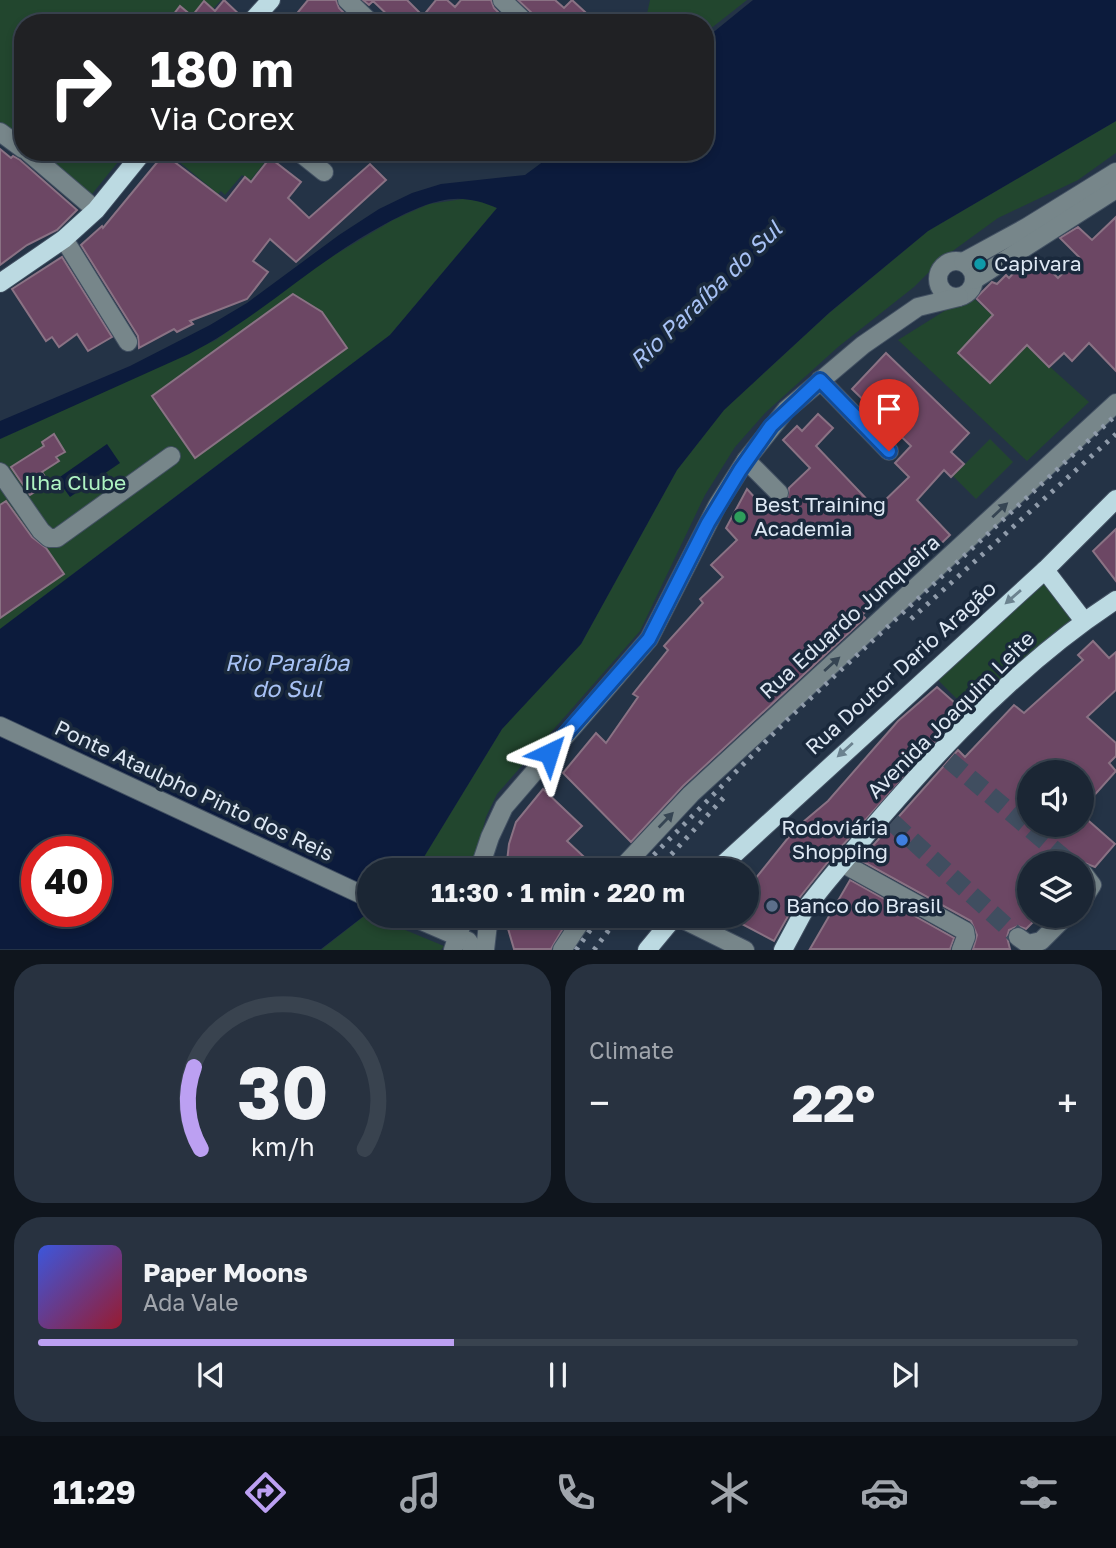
<!DOCTYPE html>
<meta charset="utf-8">
<style>
body{margin:0;font-family:"Golos Text",sans-serif;background:#283240;color:#f1f3f6;height:100vh;display:flex;flex-direction:column;font-size:26px;white-space:nowrap}
*{box-sizing:border-box;margin:0}
p{font-size:23px;color:#a0a5ac}
.icon{flex:none;width:38px;height:38px;fill:none;stroke:currentColor;stroke-width:2;stroke-linecap:round;stroke-linejoin:round}
.map{position:relative;height:950px;overflow:hidden}
.details{display:flex;flex-direction:column;gap:14px;padding:14px;background:#0f151d;flex:1}
.details>*{flex:none}
.hud{position:absolute;left:14px;top:14px;width:700px;height:147px;border-radius:28px;box-shadow:0 4px 10px #0003,0 0 0 2px #39434f;background:#202124;color:#fff;overflow:hidden}
.fabs{position:absolute;left:1017px;top:760px;display:grid;gap:14px}
.fabs a{display:grid;place-items:center;width:77px;height:77px;border-radius:50%;background:#1b2634;box-shadow:0 4px 10px #0003,0 0 0 2px #39434f;font-size:35px}
.speed{position:absolute;left:21px;top:836px;display:flex;gap:14px;font-size:35px;font-weight:700;text-align:center}
.speed>*{display:grid;place-content:center;width:91px;height:91px;border-radius:50%;background:#1b2634;box-shadow:0 4px 10px #0003,0 0 0 2px #39434f;line-height:1}
.speed .limit{border:10px solid #d22;background:#fff;color:#111}
.pin{position:absolute;display:grid;place-items:center;width:60px;height:60px;color:#fff;margin:-72px -30px;border-radius:50% 50% 50% 0;rotate:-45deg;box-shadow:0 0 7px #0007}
.pin .icon{rotate:45deg}
.me{position:absolute;width:77px;margin:-38px;rotate:41deg;stroke-linejoin:round;filter:drop-shadow(0 0 5px #0008)}
.turn{display:flex;align-items:center;gap:24px;height:147px;padding:0 21px;font-size:32px}
.turn .icon{width:91px;height:91px;stroke-width:2.5}
.turn b{display:block;font-size:49px;line-height:60px}
.big{font-size:52px;font-weight:700;line-height:1.1}
.details .tile{flex:1;display:flex;flex-direction:column;justify-content:center;gap:10px;min-width:0;padding:0 24px;border-radius:28px;background:#283240}
.details .dial{align-items:center;gap:0}
.dial svg{height:182px;overflow:visible;fill:none;stroke:#39434f;stroke-width:7;stroke-linecap:round;text-anchor:middle}
.dial text{fill:#f1f3f6;stroke:none}
.song{display:flex;align-items:center;gap:21px}
.cover{width:84px;height:84px;border-radius:10px;background:linear-gradient(135deg,hsl(230 70% 55%),hsl(350 70% 35%))}
.played{height:7px;border-radius:4px;background:linear-gradient(90deg,#bca0f2 40%,#39434f 40%)}
.keys{display:flex;justify-content:space-around;direction:ltr}
.heat{display:flex;justify-content:space-between;align-items:center;font-size:38px;direction:ltr}
.details .tiles{flex:1;display:grid;gap:14px;grid-template-columns:1fr 1fr}
.tile:last-child{grid-column:span 2}
.trip{position:absolute;left:357px;top:858px;width:402px;height:70px;border-radius:35px;background:#1b2634;box-shadow:0 4px 10px #0003,0 0 0 2px #39434f;font-weight:700;line-height:70px;text-align:center}
.tabs{display:flex;height:112px;justify-content:space-around;align-items:center;background:#0b0f15;color:#a0a5ac}
.tabs .icon{width:49px;height:49px}
.tabs .on{color:#bca0f2}
.tabs b{font-size:32px;color:#f1f3f6}
.map>svg:first-child{display:block}
.green{fill:#22462e}
.water{fill:#0c1b3c;fill-rule:evenodd}
.building{fill:#6c4764;stroke:#8a7284;stroke-width:2}
.lines{fill:none;stroke-linecap:round;stroke-linejoin:round}
.minor-tunnel{stroke:#404e60;stroke-width:18;stroke-dasharray:18 9;stroke-linecap:butt}
.minor-casing{stroke:#425062;stroke-width:20}
.major-casing{stroke:#425062;stroke-width:20}
.minor{stroke:#77868a;stroke-width:18}
.major{stroke:#bcdae2;stroke-width:18}
.rail{stroke:#909cab;stroke-width:5;stroke-dasharray:3.5 7;stroke-linecap:butt}
.oneway{fill:#364553}
.oneway2{fill:#6b828f}
.route-casing{stroke:#114b97;stroke-width:18}
.route{stroke:#1a73e8;stroke-width:12}
.culture-dot{fill:#0f9aa8;stroke:#1a293c;stroke-width:2.5}
.leisure-dot{fill:#2e9e5b;stroke:#1a293c;stroke-width:2.5}
.shop-dot{fill:#3f7fe0;stroke:#1a293c;stroke-width:2.5}
.service-dot{fill:#5c6f8a;stroke:#1a293c;stroke-width:2.5}
.labels{text-anchor:middle;stroke-width:7;stroke-linejoin:round;paint-order:stroke}
.poi-label{font-size:21px;fill:#dee8f4;stroke:#1a293c;text-anchor:start}
.park-label{font-size:21px;fill:#aff4c3;stroke:#1a293c}
.street-label{font-size:21px;fill:#dee8f4;stroke:#1a293c}
.water-label{font-size:23px;font-style:italic;fill:#a8c2f5;stroke:#1a293c}
</style>
<div class="map">
<svg width="1116" height="950" viewBox="0 0 1116 950">
<rect width="100%" height="100%" fill="#243346"/>
<g class="green">
<path d="M0 0H221L200 23H23V144L0 127Z"/>
<path d="M650 0H747L705 33V23H645Z"/>
<path d="M1116 121V153L1113 155 1078 180 998 218 943 258 914 287 838 347 765 413 735 447 705 495 640 631 497 794 486 817 472 870H416L502 729 581 644 677 470 724 410 827 315 928 231Z"/>
<path d="M34 152H126L88 199Z"/>
<path d="M173 152H273L250 181 242 175 225 195 221 191 218 194 171 155Z"/>
<path d="M463 199 481 201 497 208 390 335 0 629V439L216 340 318 265 393 220 429 204Z"/>
<path d="M970 295 1089 402 1027 461 898 340Z"/>
<path d="M990 439 1013 462 976 499 953 476Z"/>
<path d="M1039 577 1078 621 971 713 936 678Z"/>
<path d="M368 913 369 915 444 946 441 950H321Z"/>
</g>
<g class="water">
<path d="M753 0H1116V121L928 231 830 312 724 410 677 470 581 644 502 729 416 870H369V912L321 949H0V629L390 335 497 208C478 200 460 196 440 201 421 205 402 215 385 224 315 261 259 318 189 354L0 439V421L130 366 210 325 247 303 339 235 379 209 412 193 441 184 525 175 556 152H705V39ZM37 852H96V912H37Z"/>
<path d="M107 444 120 463 70 497 57 479Z"/>
</g>
<g class="building">
<path d="M224 0 241 16 239 23H167L180 6 192 16 204 1 215 11Z"/>
<path d="M308 0H336L339 8 354 23H289Z"/>
<path d="M363 0H407L423 16 436 0H447L455 7 461 0H491L494 8 509 23H396L373 1 369 5Z"/>
<path d="M518 0H555L564 8 572 0 597 23H537L534 15Z"/>
<path d="M0 149 11 158 13 156 20 160 77 210 57 230 27 245 0 265Z"/>
<path d="M164 154 226 201 245 177 251 182 270 158 301 182 288 198 309 218 370 164 386 180 296 262 270 239 253 261 268 272 247 299 190 321 193 324 177 332 174 329 139 348 138 336 81 245 102 226 103 228Z"/>
<path d="M1116 217V371L1089 343 1072 361 1064 353 1049 367 1027 345 990 383 958 353 993 315 976 298 992 282 997 284 1006 275 1009 278 1018 268 1021 271 1036 256 1058 278 1079 257 1060 238 1078 227 1092 240Z"/>
<path d="M62 257 112 337 88 351 77 334 59 347 52 337 46 341 12 289Z"/>
<path d="M293 294 322 312 347 348 195 458 152 396Z"/>
<path d="M886 353 969 433 951 452 964 464 951 477 944 470 917 500 950 535 910 574 907 571 862 615 865 618 683 786 631 842 563 773 596 733 606 743 638 697 633 694 668 650 664 646 703 603 700 599 723 577 711 565 737 540 726 528 747 489 766 510 774 503 787 501 789 488 810 468 783 440 797 426 802 431 818 414 833 428 816 446 876 509 909 477 895 463 911 446 852 389Z"/>
<path d="M54 434 65 452 56 457 59 461 42 472 49 483 30 495 11 467 44 446 42 442Z"/>
<path d="M6 501 32 537 46 548 64 574 0 618V505Z"/>
<path d="M1116 529V581L1093 551Z"/>
<path d="M1093 641 1109 658 1116 652V690L1087 717 1116 743V756L1109 763 1116 771 1082 809V772H1029V824H1082V815L1115 844 1095 867 1082 862 1029 863V915H1040L1026 929 1018 926 1009 930 1007 937 1010 949H973L977 935 971 921 860 860 958 750 965 757 1014 705 1024 713 1083 660 1078 655Z"/>
<path d="M937 687 964 711 832 857 796 902 774 941 725 915H747V889L796 828 828 801 898 721Z"/>
<path d="M543 789 582 826 567 841 598 870H506L509 844 516 822Z"/>
<path d="M850 880 954 938 950 949H810Z"/>
<path d="M504 915H571L551 949H514Z"/>
</g>
<g class="lines">
<g class="minor-tunnel">
<path d="M949 760 1070 863"/>
<path d="M892 822 1018 937"/>
</g>
<g class="minor-casing">
<g id="minor">
<path d="M347 0 371 23"/>
<path d="M502 0 526 23"/>
<path d="M0 132 23 149"/>
<path d="M28 152 96 210"/>
<path d="M299 152 324 172"/>
<path d="M64 239 128 342"/>
<circle cx="956" cy="279" r="18"/>
<path d="M963 262 1027 227 1116 172"/>
<path d="M974 280 1116 189"/>
<path d="M820 380 889 451"/>
<path d="M746 460 779 493"/>
<path d="M0 472 41 531 49 538H57L171 456"/>
<path d="M0 726 369 898"/>
<path d="M842 863 965 931 966 937 961 950"/>
<path d="M479 870 490 837 504 807 649 639 717 506 746 460 786 410 863 345 918 307 959 297"/>
<path d="M620 870 691 794 1116 403"/>
<path d="M1082 901 1092 885 1083 873"/>
<path d="M408 915 468 941 474 950"/>
<path d="M676 916 745 950"/>
<path d="M1018 937 1028 944 1041 941 1067 915"/>
<path d="M453 950 465 915"/>
<path d="M485 950 489 915"/>
<path d="M562 950 585 915"/>
</g>
</g>
<g class="major-casing">
<g id="major">
<path d="M250 23 271 0"/>
<path d="M0 283 64 239 96 210 143 152"/>
<path d="M1045 570 1084 621"/>
<path d="M717 870 1045 570 1116 499"/>
<path d="M647 950 676 915"/>
<path d="M783 950 805 909 825 884C910 781 1004 673 1116 600"/>
</g>
</g>
<use href="#minor" class="minor"/>
<use href="#major" class="major"/>
<g class="rail">
<path d="M911 619 1116 434"/>
<path d="M639 870 787 720 1116 415"/>
<path d="M657 870 728 793"/>
<path d="M576 950 601 915"/>
<path d="M594 950 620 915"/>
</g>
</g>
<defs><path id="oneway-solid" d="M-6-.8H1V-3.2L6.5 0L1 3.2V.8H-6Z" transform="scale(1.75)"/></defs>
<g class="oneway">
<use href="#oneway-solid" transform="translate(1000 510) rotate(-43)"/>
<use href="#oneway-solid" transform="translate(832 664) rotate(-42)"/>
<use href="#oneway-solid" transform="translate(666 820) rotate(-46)"/>
</g>
<g class="oneway2">
<use href="#oneway-solid" transform="translate(1013 597) rotate(139)"/>
<use href="#oneway-solid" transform="translate(845 750) rotate(138)"/>
</g>
<g class="lines">
<g class="route-casing">
<path id="route" d="M549 753 649 639 708 523 740 470 771 426 820 380 889 451"/>
</g>
<use href="#route" class="route"/>
</g>
<circle class="culture-dot" cx="980" cy="264" r="7"/>
<circle class="leisure-dot" cx="740" cy="517" r="7"/>
<circle class="shop-dot" cx="902" cy="840" r="7"/>
<circle class="service-dot" cx="772" cy="906" r="7"/>
<g class="labels">
<g class="poi-label">
<text x="994" y="271">Capivara</text>
<text x="754" y="512">Best Training<tspan x="754" dy="24">Academia</tspan></text>
<text x="888" y="835" text-anchor="end">Rodoviária<tspan x="888" dy="24">Shopping</tspan></text>
<text x="786" y="913">Banco do Brasil</text>
</g>
<g class="park-label">
<text x="75" y="490">Ilha Clube</text>
</g>
<g class="street-label">
<text transform="translate(850 617) rotate(-42)" y="7">Rua Eduardo Junqueira</text>
<text transform="translate(901 668) rotate(-42)" y="7">Rua Doutor Dario Aragão</text>
<text transform="translate(951 715) rotate(-45)" y="7">Avenida Joaquim Leite</text>
<text transform="translate(194 791) rotate(25)" y="7">Ponte Ataulpho Pinto dos Reis</text>
</g>
<g class="water-label">
<text transform="translate(706 295) rotate(-44)" y="8">Rio Paraíba do Sul</text>
<text x="287" y="671">Rio Paraíba<tspan x="287" dy="26">do Sul</tspan></text>
</g>
</g>
</svg>
<div class="fabs">
<a><svg class="icon" aria-label="sound" viewBox="0 0 24 24"><path d="M4 9h4l5-4v14l-5-4H4zM17 9q2 3 0 6"/></svg></a>
<a><svg class="icon" aria-label="layers" viewBox="0 0 24 24"><path d="M12 4l9 5-9 5-9-5zM3 14l9 5 9-5"/></svg></a>
</div>
<div class="speed"><div class="limit">40</div></div>
<div class="pin" style="left:889px;top:451px;background:#d93025"><svg class="icon" aria-label="arrive" viewBox="0 0 24 24"><path d="M6 21V4h12l-3 4 3 4H6"/></svg></div>
<svg class="me" style="left:549px;top:753px" viewBox="-20 -20 40 40"><path d="M0-17L14 15 0 8-14 15z" fill="#1a73e8" stroke="#fff" stroke-width="4"/></svg>
<div class="trip">11:30 · 1 min · 220 m</div>
<div class="hud">
<div class="turn"><svg class="icon" aria-label="right" viewBox="0 0 24 24"><path d="M7 20v-9h11M14 6l5 5-5 5"/></svg><div><b>180 m</b>Via Corex</div></div>
</div>
</div>
<section class="details">
<div class="tiles">
<div class="tile dial"><svg viewBox="0 0 100 80">
<path d="M14 69A42 42 0 1 1 86 69"/>
<path d="M14 69A42 42 0 0 1 11 33" stroke="#bca0f2"/>
<text x="50" y="56" font-size="32" font-weight="700">30</text>
<text x="50" y="72" font-size="11">km/h</text>
</svg></div>
<div class="tile"><p>Climate</p>
<div class="heat"><a>−</a><b class="big">22°</b><a>+</a></div>
</div>
<div class="tile">
<div class="song"><i class="cover"></i><div><b>Paper Moons</b><p>Ada Vale</p></div></div>
<div class="played"></div>
<div class="keys"><svg class="icon" aria-label="previous" viewBox="0 0 24 24"><path d="M18 5L8 12l10 7zM5 5v14"/></svg><svg class="icon" aria-label="pause" viewBox="0 0 24 24"><path d="M8 5v14M16 5v14"/></svg><svg class="icon" aria-label="next" viewBox="0 0 24 24"><path d="M6 5l10 7-10 7zM19 5v14"/></svg></div>
</div>
</div>
</section>
<nav class="tabs">
<b>11:29</b>
<svg class="icon on" aria-label="directions" viewBox="0 0 24 24"><path d="M12 3l9 9-9 9-9-9zM9 14v-3h6M13 9l2 2-2 2"/></svg>
<svg class="icon" aria-label="music" viewBox="0 0 24 24"><path d="M9 18V5l10-2v13"/><circle cx="6" cy="18" r="3"/><circle cx="16" cy="16" r="3"/></svg>
<svg class="icon" aria-label="phone" viewBox="0 0 24 24"><path d="M5 4h4l2 5-3 2q2 4 5 5l2-3 5 2v4C11 20 4 13 5 4z"/></svg>
<svg class="icon" aria-label="climate" viewBox="0 0 24 24"><path d="M12 3v18M4 7l16 10M4 17L20 7"/></svg>
<svg class="icon" aria-label="car" viewBox="0 0 24 24"><path d="M5 17H2v-5l4-1 3-4h7l3 4 3 1v5h-3M9 17h6M6 11h13"/><circle cx="7" cy="17" r="2"/><circle cx="17" cy="17" r="2"/></svg>
<svg class="icon" aria-label="filters" viewBox="0 0 24 24"><path d="M4 7h16M4 17h16"/><circle cx="9" cy="7" r="2"/><circle cx="15" cy="17" r="2"/></svg>
</nav>
